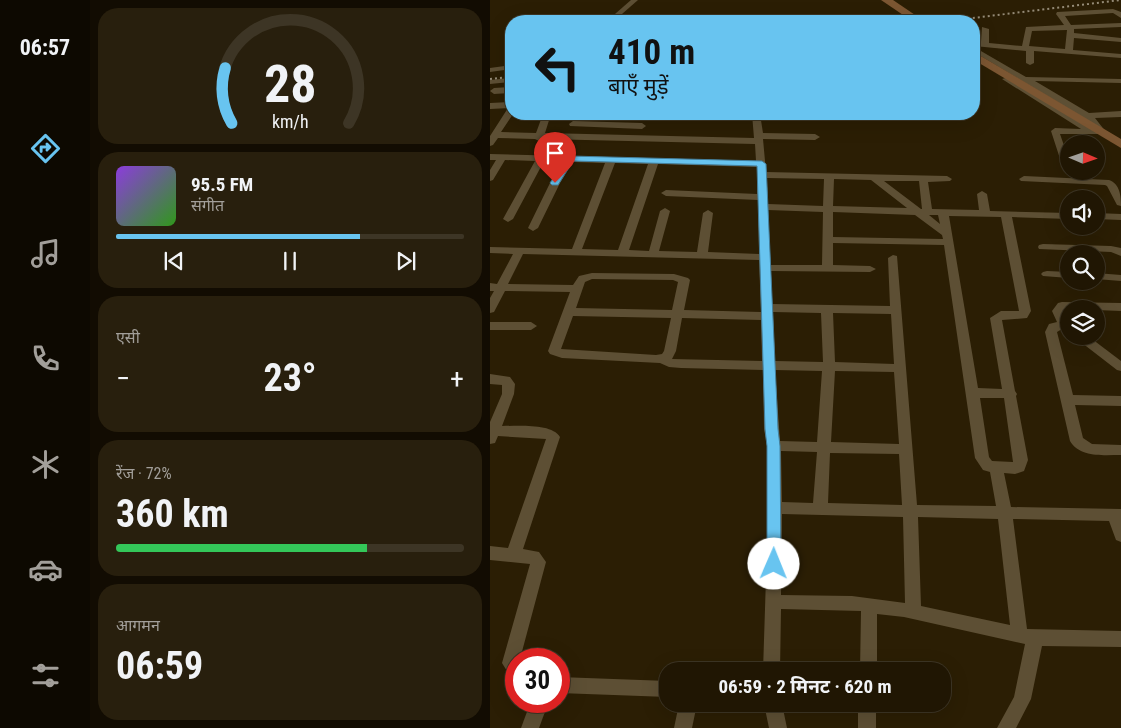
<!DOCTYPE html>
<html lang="hi">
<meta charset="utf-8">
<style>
body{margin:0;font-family:"Roboto Condensed","Noto Sans Devanagari",sans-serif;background:#281f0d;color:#f1f3f6;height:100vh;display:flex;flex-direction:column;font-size:19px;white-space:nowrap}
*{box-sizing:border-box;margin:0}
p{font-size:16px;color:#a29f9a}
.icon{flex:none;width:28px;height:28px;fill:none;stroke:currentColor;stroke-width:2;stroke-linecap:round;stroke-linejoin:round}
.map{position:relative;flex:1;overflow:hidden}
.drawer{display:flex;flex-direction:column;gap:8px;padding:8px;background:#120c02;width:400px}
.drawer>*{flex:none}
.top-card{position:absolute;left:15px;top:15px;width:475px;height:105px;border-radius:20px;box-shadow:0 5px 20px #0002,0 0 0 1px #3d3525;background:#68c4f0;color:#111;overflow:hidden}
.needle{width:32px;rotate:92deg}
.tools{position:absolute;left:570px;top:135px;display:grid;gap:10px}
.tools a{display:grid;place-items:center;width:45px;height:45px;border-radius:50%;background:#201603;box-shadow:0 5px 20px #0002,0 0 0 1px #3d3525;font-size:25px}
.speed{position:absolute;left:15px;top:648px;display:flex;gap:10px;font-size:25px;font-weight:700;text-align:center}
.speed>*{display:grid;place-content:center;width:65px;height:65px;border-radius:50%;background:#201603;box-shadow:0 5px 20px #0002,0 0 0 1px #3d3525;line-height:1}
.speed .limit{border:8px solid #d22;background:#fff;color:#111}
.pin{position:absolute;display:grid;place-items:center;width:42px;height:42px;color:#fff;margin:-51px -21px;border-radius:50% 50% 50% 0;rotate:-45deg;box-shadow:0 0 5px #0007}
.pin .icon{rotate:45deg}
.me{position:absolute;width:55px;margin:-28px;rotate:1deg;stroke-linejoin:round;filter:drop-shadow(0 0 4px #0008)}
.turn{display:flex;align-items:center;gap:18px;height:105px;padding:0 20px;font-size:22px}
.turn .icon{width:65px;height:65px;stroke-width:2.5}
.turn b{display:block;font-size:35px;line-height:42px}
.big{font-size:38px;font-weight:700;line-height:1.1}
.drawer .widget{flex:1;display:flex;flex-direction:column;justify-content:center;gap:8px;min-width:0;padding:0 18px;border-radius:20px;background:#281f0d}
.drawer .dial{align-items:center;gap:0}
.dial svg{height:130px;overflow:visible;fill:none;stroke:#3d3525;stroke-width:7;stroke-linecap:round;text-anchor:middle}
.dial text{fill:#f1f3f6;stroke:none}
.song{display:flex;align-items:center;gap:15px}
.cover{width:60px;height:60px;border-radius:8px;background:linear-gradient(135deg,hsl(270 70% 55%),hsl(110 70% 35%))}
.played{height:5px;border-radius:2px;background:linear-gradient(90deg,#68c4f0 70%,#3d3525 70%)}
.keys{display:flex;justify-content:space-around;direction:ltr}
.heat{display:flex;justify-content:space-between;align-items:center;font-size:28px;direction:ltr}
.charge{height:8px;border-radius:4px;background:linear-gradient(90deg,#34c759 72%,#3d3525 0)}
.trip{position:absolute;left:169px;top:662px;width:292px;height:50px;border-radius:20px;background:#201603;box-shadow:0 5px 20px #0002,0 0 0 1px #3d3525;font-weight:700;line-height:50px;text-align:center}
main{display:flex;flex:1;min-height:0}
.tabs{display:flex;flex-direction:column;width:90px;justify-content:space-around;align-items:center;background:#0d0901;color:#a29f9a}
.tabs .icon{width:35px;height:35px}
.tabs .current{color:#68c4f0}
.tabs b{font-size:22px;color:#f1f3f6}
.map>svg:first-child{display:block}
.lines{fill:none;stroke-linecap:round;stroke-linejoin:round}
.street{fill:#5d4f34;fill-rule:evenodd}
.secondary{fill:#7c5632;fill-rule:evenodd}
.rail{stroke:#958b77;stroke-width:2;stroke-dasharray:2 3;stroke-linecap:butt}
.route{fill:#68c4f0;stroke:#447f9c}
</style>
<main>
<nav class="tabs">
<b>06:57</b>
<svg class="icon current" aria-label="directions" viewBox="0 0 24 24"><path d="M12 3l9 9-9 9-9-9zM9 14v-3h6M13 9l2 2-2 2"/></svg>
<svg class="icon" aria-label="music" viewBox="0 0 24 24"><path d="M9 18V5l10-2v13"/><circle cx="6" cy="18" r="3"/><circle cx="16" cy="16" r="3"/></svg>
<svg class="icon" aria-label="phone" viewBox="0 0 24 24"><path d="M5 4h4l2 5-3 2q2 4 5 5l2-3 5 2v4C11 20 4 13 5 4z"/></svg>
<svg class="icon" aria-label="climate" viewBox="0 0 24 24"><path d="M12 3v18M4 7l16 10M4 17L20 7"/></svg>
<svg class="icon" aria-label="car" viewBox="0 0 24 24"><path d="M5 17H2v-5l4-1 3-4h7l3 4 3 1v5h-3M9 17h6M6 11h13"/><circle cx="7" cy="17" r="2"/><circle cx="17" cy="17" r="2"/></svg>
<svg class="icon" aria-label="filters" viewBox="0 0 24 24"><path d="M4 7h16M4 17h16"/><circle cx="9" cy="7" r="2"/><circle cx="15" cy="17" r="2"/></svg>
</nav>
<section class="drawer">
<div class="widget dial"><svg viewBox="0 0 100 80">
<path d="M14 69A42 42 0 1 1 86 69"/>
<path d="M14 69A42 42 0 0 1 10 35" stroke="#68c4f0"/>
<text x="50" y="56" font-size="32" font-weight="700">28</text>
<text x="50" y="72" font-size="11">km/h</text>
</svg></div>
<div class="widget">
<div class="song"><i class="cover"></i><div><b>95.5 FM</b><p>संगीत</p></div></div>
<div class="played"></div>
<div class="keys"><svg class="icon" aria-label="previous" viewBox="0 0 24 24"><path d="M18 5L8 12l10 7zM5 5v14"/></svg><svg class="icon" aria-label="pause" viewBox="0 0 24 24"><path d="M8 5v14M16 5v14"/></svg><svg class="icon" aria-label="next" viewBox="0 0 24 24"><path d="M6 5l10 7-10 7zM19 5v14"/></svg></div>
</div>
<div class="widget"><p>एसी</p>
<div class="heat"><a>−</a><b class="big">23°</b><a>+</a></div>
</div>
<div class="widget"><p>रेंज · 72%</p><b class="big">360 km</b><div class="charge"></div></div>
<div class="widget"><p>आगमन</p><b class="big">06:59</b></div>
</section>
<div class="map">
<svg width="631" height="728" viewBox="0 0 631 728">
<rect width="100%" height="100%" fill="#2b1e04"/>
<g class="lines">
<g class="street">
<path d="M141 0H148L124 21H117Z"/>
<path d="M623 9 631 12V18L623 13 575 16 581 25 631 23V27L584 29V33L631 38V42L584 38 583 50 631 54V58L544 51V63L540 65 536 63V51L484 46V42H491L492 27 499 29V43L532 46 536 27 574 25 566 14 567 12ZM577 30 575 49 539 46 542 31Z"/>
<path d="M484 47 536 77 631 79V83L545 81 599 113 631 111V117L605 118 616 132 615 134H570L579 160V171H574L561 131 565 128 591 129 512 79 519 77 597 125 605 127 604 126 594 118 484 52Z"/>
<path d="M21 65V69L0 72V68Z"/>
<path d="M21 78V82L0 84V80Z"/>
<path d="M21 87V93L4 94 0 91 4 88Z"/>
<path d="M21 102V114H23L11 132 46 133 53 114H61L55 133 264 138 262 114H270L273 133 325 134 330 137 325 140 273 139 276 172 457 176 462 179 460 181 438 182 442 209 489 210 487 194 492 191 497 194 500 211 579 213V219L522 217 541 311 537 318 512 320 525 391 527 394 526 396 538 460 534 471 525 474 514 473 521 507 631 509V542L626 540 619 521 523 519 537 629 631 631V647L552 646 541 699 526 728H507L524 697 535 644 414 617 387 614V671H370L371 611 291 609 290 671H273L277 546V446L274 429 273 370 191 368 179 367 170 363 72 358 60 354 58 351 80 292 15 291 4 312 0 313V298L4 291H0V283L7 284 23 254 0 253V247L82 249 115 163 83 162 70 183 48 228 43 231 38 228 60 183 74 162 54 161 23 219 18 222 13 219 45 161 15 160 3 180 0 181V170L6 160H0V154L266 161 265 144 53 139 49 141 45 139 8 138 3 145 0 146V136L18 108H20L0 109V103ZM125 163 158 164 128 250 92 249ZM168 164 267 167V194L176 190 171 193 176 196 268 200 269 254 218 252 223 213 218 210 213 213 207 252 169 251 180 211 175 208 170 211 159 251 139 250ZM277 178 334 179 333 206 278 204ZM344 179 381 180 417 208 343 206ZM394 181H429L432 209H431ZM278 210 333 212 332 265H280ZM343 212 425 215 452 235 453 239 343 237ZM439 215H448L450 224ZM459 216 511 217 529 311H511L500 318 512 389 488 388ZM343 243 454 245 485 458 493 470 500 472 506 506 427 505 407 256 403 255 398 258 400 306 282 304 281 271 380 272 386 269 380 266 343 265ZM33 254 269 260 271 312 194 310 200 280 198 278 184 274 102 273 89 276 83 285 18 284ZM102 279 183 280 188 282 182 310 86 308 95 282ZM283 312 331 313 333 362 285 361ZM343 313 401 314 404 364 345 362ZM83 316 181 318 174 351 172 354 166 355 71 349ZM192 318 271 320 272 361 182 359 186 351ZM285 370 332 371 327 442 290 441ZM345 371 404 372 409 444 341 442ZM490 398H514L523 462 502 461 499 457ZM291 451 327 452 323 503 292 502ZM340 453 409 454 412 505 338 503ZM292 514 413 517 415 603 362 596 291 595ZM428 517 508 519 520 625 431 606Z"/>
<path d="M125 114H227L231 117 227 120 122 119V115Z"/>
<path d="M83 121 152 123 156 126 152 129 80 126 79 124Z"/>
<path d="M534 176 619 180C630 184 631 196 631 206L627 205 617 186 615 185 531 181 529 179Z"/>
<path d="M606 213 631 214V220L606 219Z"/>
<path d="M553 244 621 246 631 248V256L621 252 549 249 548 247 549 245Z"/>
<path d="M557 271 579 272V278L553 276 551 274 553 272Z"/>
<path d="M606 273 631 275V281L606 279Z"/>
<path d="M572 302 631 303V311L606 310V309L575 310 574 311 579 322V332L572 329 567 332 583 395 631 396V406L585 405 593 438 602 444 631 445V455C614 455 590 458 580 441L555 332 559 324 567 322 562 311 568 303Z"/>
<path d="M0 322H41L47 326 41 330H0Z"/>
<path d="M583 336H598L631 361V371L627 370Z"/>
<path d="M0 374 20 377 25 384 24 394 12 426C27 426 62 423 70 437L33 549 49 552 56 562 30 659H26V678L20 676 12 663 40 564 0 560V546L18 548 56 439 8 436 5 443 0 444V422L12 394V385L0 384Z"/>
<path d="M69 677 178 681V697L69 693Z"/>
<path d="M41 701H59L49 728H31Z"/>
<path d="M189 704H207L202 728H184Z"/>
<path d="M274 704H292L297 728H279Z"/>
<rect x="368" y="704" width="18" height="24"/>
</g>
<g class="secondary">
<path d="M391 0H403L434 21H422Z"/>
<path d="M484 52 631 139V148L484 60Z"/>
</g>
<g class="rail">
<path d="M458 21 631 0"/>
<path d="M0 79 21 77"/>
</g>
</g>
<path class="route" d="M80 156 272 161 276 164 288 429 290 446 291 564 289 569 284 571 279 569 277 564V446L275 429 267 166 83 161 68 185H62L60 183 77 157Z"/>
</svg>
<div class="tools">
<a><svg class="needle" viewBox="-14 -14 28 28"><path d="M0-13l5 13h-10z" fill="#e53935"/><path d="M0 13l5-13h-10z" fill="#a29f9a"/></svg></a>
<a><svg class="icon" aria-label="sound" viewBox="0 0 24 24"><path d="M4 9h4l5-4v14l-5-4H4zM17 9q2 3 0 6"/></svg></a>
<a><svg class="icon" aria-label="search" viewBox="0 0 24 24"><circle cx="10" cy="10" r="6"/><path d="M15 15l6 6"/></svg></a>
<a><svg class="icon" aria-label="layers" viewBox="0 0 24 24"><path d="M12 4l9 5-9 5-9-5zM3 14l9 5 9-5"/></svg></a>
</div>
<div class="speed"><div class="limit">30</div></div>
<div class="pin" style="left:65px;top:183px;background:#d93025"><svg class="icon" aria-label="arrive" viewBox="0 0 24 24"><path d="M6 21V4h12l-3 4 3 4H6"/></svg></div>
<svg class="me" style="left:284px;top:564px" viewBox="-20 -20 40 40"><circle r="19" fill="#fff"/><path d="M0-13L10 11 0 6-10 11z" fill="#68c4f0"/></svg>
<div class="trip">06:59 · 2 मिनट · 620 m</div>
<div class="top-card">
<div class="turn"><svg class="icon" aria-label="left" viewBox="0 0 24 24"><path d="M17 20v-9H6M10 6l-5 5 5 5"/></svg><div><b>410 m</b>बाएँ मुड़ें</div></div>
</div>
</div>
</main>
